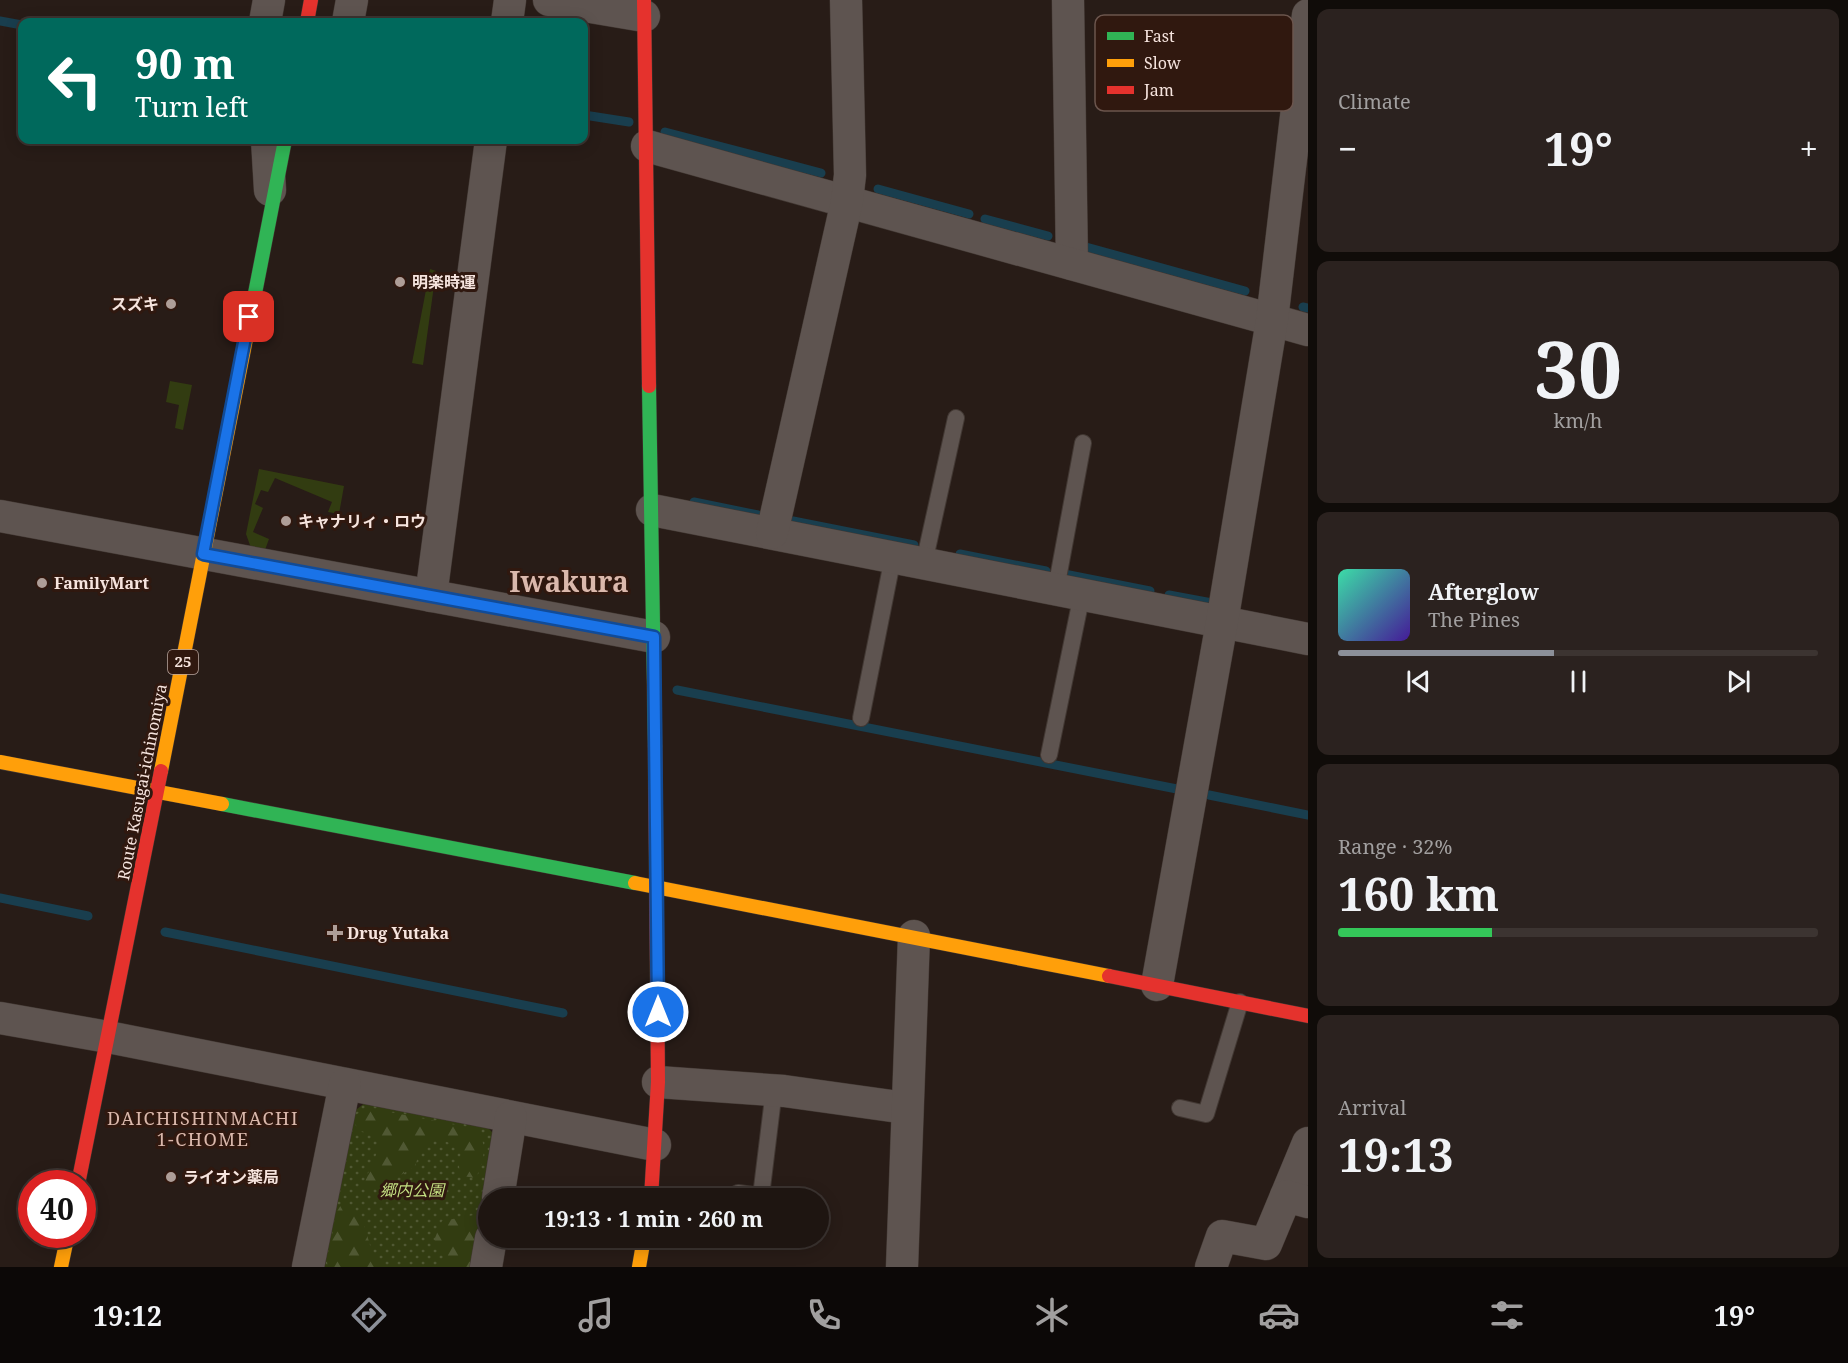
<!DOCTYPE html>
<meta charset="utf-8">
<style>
body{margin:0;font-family:"Noto Serif","Noto Sans JP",serif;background:#2b221f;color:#f1f3f6;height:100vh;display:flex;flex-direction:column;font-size:22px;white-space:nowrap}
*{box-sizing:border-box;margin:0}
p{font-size:20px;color:#a19f9f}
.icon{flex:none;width:33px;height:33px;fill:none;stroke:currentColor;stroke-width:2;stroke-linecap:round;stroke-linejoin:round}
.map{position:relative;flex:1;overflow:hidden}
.panel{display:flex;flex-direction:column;gap:9px;padding:9px;background:#100c09;width:540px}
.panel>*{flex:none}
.hud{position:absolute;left:18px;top:18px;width:570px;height:126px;border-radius:12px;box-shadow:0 3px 15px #0003,0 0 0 2px #3c3431;background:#00695c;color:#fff;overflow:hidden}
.speed{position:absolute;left:18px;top:1170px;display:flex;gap:12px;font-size:30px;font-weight:700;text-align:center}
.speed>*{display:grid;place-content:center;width:78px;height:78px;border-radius:50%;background:#1e1511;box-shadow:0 3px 15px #0003,0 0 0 2px #3c3431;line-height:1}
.speed .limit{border:9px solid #d22;background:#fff;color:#111}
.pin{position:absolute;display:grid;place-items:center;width:51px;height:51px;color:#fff;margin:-26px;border-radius:12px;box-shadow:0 3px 9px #0006}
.me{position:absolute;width:66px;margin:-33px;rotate:0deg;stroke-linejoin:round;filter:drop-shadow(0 0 4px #0008)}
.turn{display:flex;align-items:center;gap:21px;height:126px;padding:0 18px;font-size:27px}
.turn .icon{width:78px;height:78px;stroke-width:2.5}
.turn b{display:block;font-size:42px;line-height:51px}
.big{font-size:45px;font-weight:700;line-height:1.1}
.panel .widget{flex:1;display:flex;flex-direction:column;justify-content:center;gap:9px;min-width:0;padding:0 21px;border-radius:12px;background:#2b221f}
.panel .dial{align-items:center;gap:0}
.dial b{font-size:78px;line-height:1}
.song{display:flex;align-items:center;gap:18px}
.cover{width:72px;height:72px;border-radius:9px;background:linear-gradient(135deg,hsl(160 70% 55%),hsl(260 70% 35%))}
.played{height:6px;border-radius:3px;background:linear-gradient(90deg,#8c9099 45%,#3c3431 45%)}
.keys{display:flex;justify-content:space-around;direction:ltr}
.heat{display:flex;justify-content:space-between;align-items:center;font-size:33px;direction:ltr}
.charge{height:9px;border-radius:4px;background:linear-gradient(90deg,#34c759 32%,#3c3431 0)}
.trip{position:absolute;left:478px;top:1188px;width:351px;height:60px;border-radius:30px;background:#1e1511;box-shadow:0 3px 15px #0003,0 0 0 2px #3c3431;font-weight:700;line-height:60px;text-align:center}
.menu{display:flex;height:96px;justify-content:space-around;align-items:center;background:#0c0807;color:#a19f9f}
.menu .icon{width:42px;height:42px}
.menu .selected{color:#8c9099}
.menu b{font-size:27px;color:#f1f3f6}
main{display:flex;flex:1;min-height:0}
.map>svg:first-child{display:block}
.grass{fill:url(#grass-dots)}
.forest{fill:url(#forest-firs)}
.garden{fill:#323c11}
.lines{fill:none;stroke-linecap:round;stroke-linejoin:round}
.stream{stroke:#193e4e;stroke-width:9}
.lane-casing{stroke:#423833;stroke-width:18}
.street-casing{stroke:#423833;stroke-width:33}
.fast-casing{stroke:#423833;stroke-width:15}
.slow-casing{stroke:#423833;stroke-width:15}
.jam-casing{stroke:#423833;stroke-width:15}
.lane{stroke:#5e5450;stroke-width:16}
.street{stroke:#5e5450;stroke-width:32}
.fast{stroke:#30b455;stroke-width:14}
.slow{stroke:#ff9f0a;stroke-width:14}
.jam{stroke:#e5322d;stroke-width:14}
.route-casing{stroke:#114b97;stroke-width:15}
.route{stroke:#1a73e8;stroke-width:10}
.poi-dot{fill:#ae9e98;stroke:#30180f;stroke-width:2}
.labels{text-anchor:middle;stroke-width:6;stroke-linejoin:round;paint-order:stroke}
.shield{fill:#30180f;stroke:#bba7a0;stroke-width:1.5}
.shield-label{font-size:15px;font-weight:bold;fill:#f6e4de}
.poi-label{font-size:16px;font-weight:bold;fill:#f6e4de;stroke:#30180f;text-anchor:start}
.street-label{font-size:16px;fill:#f6e4de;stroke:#30180f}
.park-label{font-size:16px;font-style:italic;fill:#c3df82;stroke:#30180f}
.neighbourhood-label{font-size:18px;letter-spacing:1.5px;fill:#dab8ac;stroke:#30180f}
.town-label{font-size:28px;font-weight:bold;fill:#dab8ac;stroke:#30180f}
.key{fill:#30180f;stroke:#6b554d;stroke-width:1.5}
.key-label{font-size:16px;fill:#f6e4de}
</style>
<main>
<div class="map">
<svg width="1308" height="1267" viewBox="0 0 1308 1267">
<defs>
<pattern id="grass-dots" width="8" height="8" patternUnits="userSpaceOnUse" patternTransform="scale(1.5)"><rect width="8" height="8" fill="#323c11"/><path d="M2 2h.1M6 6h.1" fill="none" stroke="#505833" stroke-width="1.8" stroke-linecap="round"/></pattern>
<pattern id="forest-firs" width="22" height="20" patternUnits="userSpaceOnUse" patternTransform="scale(1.5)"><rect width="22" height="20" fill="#323c11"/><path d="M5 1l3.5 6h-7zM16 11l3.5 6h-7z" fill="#505833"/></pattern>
</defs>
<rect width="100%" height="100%" fill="#281c17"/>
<path class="grass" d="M366 1102 485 1125 495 1135 476 1267H318L352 1113Z"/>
<g class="forest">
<path d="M374 1109 477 1129C488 1146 484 1160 476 1178L462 1176 459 1167 461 1151C453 1143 435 1134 425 1144 420 1149 417 1160 415 1167 398 1174 388 1189 369 1189L365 1183C369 1166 380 1156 378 1137 365 1130 351 1134 357 1114L365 1110Z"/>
<path d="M341 1205 349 1207 361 1215 370 1245 380 1267H329L327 1263 336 1213Z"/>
<path d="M474 1215 479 1217 471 1267H445L444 1255 435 1246V1238L442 1221Z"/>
</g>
<g class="garden">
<path d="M430 269 436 271 423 365 412 363Z"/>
<path d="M170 381 192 385 183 430 175 428 179 405 166 402Z"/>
<path d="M259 469 344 486 339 514 328 512 332 502 275 478 268 492 261 490 255 504 263 508 253 532 269 539 265 550 251 548 246 534Z"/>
</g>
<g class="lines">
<g class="stream">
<path d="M0 21 22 25"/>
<path d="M584 115 629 122"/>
<path d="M665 132 821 173"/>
<path d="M878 189 969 214"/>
<path d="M985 219 1048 236"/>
<path d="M1086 247 1245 291"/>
<path d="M1303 307 1308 308"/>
<path d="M694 502 758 515"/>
<path d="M793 521 914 545"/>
<path d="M960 554 1046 571"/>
<path d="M1064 574 1150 591"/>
<path d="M1169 595 1212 603"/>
<path d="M677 690 1182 790"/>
<path d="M1209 795 1308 815"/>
<path d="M0 898 88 916"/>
<path d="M165 932 563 1013"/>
</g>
<g class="lane-casing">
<g id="lane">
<path d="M924 563 956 418"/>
<path d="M1056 589 1083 443"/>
<path d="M861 718 893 557"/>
<path d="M1049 755 1082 594"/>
<path d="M1180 1108 1206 1114 1240 1002"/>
<path d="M738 1193 761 1196 774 1090"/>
</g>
</g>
<g class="street-casing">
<g id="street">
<path d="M549 0 644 16"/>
<path d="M1068 0 1072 264"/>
<path d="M265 22 269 0"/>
<path d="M348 22 352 0"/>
<path d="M507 22 510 0"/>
<path d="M267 140 270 190"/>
<path d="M647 146 1308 330"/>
<path d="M652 510 1308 639"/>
<path d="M0 516 654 637"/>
<path d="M772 533 847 201 850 175 846 0"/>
<path d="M431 596 491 140"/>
<path d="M1157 985 1222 622 1272 320 1308 15"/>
<path d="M0 1018 108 1037 655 1145"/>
<path d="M658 1082 784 1091 906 1108"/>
<path d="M1286 1196 1308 1143"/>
<path d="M498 1198 511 1117"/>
<path d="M308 1267 345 1084"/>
<path d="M486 1267 491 1238"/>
<path d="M902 1267 914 936"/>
<path d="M1211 1267 1222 1236 1266 1244 1286 1196 1308 1202"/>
</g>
</g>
<g class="fast-casing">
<g id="fast">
<path d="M249 324 285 140"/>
<path d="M649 386 655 746"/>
<path d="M222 804 635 883"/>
</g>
</g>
<g class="slow-casing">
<g id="slow">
<path d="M0 762 222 804"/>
<path d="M161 771 249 324"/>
<path d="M635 883 1109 976"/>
<path d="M61 1267 68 1234"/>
<path d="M639 1267 644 1238"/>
</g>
</g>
<g class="jam-casing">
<g id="jam">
<path d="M644 0 649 386"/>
<path d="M307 22 311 0"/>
<path d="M1109 976 1308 1016"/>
<path d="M78 1184 161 771"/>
<path d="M651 1198 658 1082 655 746"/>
</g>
</g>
<use href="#lane" class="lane"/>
<use href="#street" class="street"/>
<use href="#fast" class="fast"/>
<use href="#slow" class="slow"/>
<use href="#jam" class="jam"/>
</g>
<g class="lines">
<g class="route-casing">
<path id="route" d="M249 317 203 554 654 637 658 1012"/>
</g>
<use href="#route" class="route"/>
</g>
<g class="poi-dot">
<circle cx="400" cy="282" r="6"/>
<circle cx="171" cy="304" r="6"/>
<circle cx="286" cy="521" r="6"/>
<circle cx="42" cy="583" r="6"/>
<path d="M332 924h6v6h6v6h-6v6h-6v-6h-6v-6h6z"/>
<circle cx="171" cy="1177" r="6"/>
</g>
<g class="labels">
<rect class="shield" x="168" y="650" width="30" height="24" rx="4.5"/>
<g class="shield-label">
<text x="183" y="667">25</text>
</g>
<g class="poi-label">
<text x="412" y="288">明楽時運</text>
<text x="159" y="310" text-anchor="end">スズキ</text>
<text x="298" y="527">キャナリィ・ロウ</text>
<text x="54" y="589">FamilyMart</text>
<text x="347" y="939">Drug Yutaka</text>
<text x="183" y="1183">ライオン薬局</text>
</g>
<g class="street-label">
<text transform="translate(142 782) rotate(-79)" y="6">Route Kasugai-ichinomiya</text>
</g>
<g class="park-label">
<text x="412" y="1196">郷内公園</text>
</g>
<g class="neighbourhood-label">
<text x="203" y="1125">DAICHISHINMACHI<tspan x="203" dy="21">1-CHOME</tspan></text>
</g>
<g class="town-label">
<text x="569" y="592">Iwakura</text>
</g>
</g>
<rect x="1095" y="15" width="198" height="96" rx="9" class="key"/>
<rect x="1107" y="32" width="27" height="8" fill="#30b455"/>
<rect x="1107" y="59" width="27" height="8" fill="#ff9f0a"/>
<rect x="1107" y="86" width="27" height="8" fill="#e5322d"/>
<g class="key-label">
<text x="1144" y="42">Fast</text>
<text x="1144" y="69">Slow</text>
<text x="1144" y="96">Jam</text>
</g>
</svg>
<div class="speed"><div class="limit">40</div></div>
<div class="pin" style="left:249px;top:317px;background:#d93025"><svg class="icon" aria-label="arrive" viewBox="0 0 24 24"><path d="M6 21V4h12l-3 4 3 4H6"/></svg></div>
<svg class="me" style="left:658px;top:1012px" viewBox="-20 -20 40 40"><circle r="17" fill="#1a73e8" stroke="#fff" stroke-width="3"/><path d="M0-11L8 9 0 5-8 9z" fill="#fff"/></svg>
<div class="trip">19:13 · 1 min · 260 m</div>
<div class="hud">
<div class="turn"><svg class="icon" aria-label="left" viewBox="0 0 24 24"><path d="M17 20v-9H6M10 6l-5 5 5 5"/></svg><div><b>90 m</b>Turn left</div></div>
</div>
</div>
<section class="panel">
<div class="widget"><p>Climate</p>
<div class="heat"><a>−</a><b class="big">19°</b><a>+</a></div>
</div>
<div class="widget dial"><b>30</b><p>km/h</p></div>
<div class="widget">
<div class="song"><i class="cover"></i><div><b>Afterglow</b><p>The Pines</p></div></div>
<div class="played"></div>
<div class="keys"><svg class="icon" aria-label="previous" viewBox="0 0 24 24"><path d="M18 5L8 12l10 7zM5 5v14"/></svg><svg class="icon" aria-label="pause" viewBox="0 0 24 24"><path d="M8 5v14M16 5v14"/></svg><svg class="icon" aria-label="next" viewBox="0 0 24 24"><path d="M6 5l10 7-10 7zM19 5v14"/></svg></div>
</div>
<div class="widget"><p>Range · 32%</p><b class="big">160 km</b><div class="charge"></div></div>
<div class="widget"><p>Arrival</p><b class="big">19:13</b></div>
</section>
</main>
<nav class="menu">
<b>19:12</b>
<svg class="icon selected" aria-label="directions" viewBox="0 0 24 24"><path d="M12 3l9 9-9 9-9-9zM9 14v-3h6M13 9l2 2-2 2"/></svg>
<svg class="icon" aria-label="music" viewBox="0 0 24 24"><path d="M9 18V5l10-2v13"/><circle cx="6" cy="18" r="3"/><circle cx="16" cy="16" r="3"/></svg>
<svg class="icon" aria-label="phone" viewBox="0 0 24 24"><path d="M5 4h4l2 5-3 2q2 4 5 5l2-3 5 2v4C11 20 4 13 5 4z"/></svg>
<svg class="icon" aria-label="climate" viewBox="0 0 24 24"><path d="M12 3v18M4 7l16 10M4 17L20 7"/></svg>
<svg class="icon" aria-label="car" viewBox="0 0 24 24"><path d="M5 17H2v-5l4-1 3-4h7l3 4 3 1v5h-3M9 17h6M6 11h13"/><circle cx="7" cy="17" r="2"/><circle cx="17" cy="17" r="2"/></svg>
<svg class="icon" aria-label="filters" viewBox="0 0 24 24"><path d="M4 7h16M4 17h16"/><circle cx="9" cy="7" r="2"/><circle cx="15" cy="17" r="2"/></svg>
<b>19°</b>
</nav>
